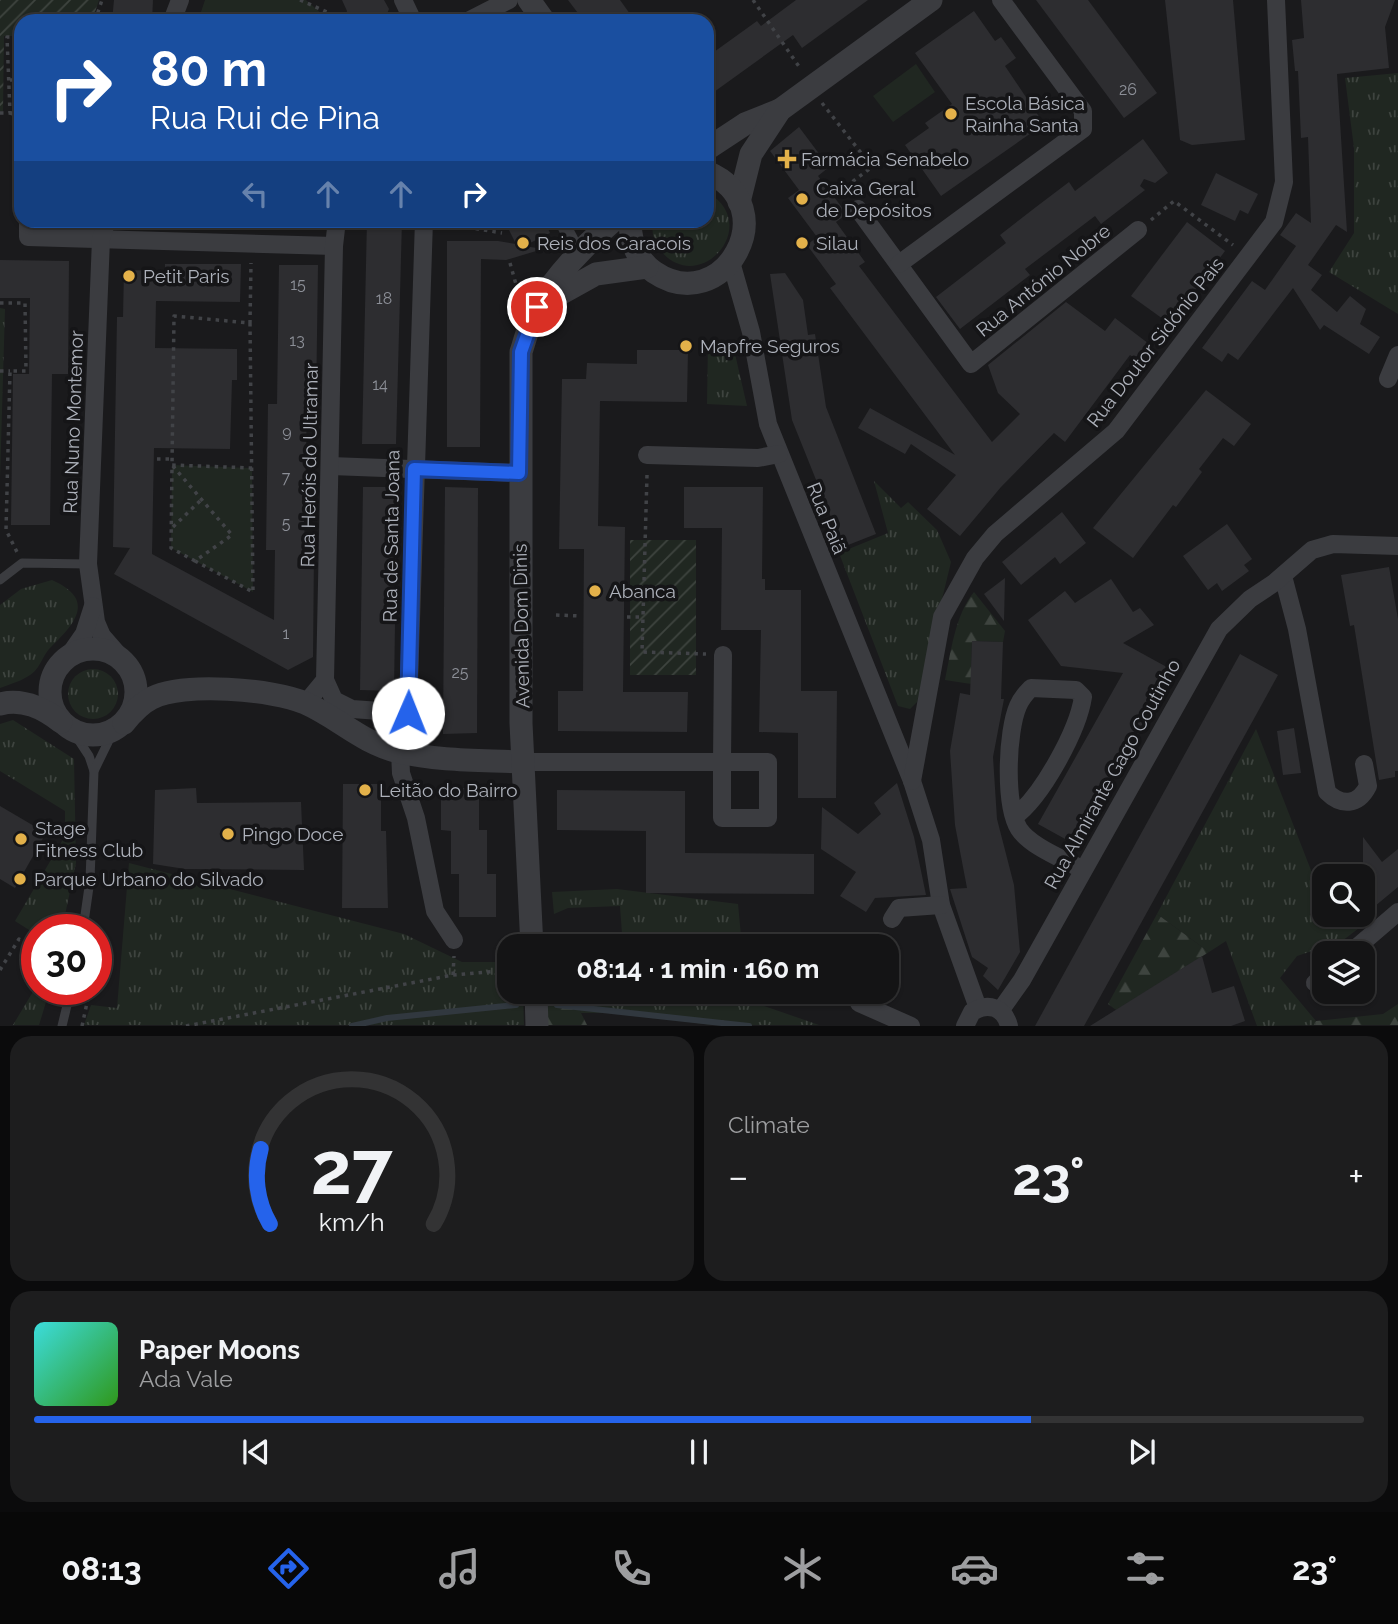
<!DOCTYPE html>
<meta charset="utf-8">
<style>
body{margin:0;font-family:Raleway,sans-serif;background:#1d1d1e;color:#f1f3f6;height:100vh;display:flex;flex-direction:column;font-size:26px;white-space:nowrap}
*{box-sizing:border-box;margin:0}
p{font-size:23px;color:#9d9ea0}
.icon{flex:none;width:38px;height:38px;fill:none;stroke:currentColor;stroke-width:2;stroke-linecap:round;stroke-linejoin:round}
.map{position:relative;height:1026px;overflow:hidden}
.side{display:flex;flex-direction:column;gap:10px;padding:10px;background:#0b0b0c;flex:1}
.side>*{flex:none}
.banner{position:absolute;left:14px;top:14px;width:700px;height:214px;border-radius:21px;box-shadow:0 2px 5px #0004,0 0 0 2px #333334;background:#1a4fa0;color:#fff;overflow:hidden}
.tools{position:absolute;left:1312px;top:864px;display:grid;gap:14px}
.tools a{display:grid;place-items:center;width:63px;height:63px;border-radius:14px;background:#141415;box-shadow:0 2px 5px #0004,0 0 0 2px #333334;font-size:35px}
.speed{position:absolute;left:21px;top:914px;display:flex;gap:14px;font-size:35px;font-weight:700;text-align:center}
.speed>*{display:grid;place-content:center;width:91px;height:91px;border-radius:50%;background:#141415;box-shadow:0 2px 5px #0004,0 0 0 2px #333334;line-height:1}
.speed .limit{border:10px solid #d22;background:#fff;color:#111}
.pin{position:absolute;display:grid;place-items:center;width:60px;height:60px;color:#fff;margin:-30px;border:4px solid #fff;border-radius:50%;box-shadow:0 2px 7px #0007}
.me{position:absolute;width:77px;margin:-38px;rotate:1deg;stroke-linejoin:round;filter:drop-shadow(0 0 5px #0008)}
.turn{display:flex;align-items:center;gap:24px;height:147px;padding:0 21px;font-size:32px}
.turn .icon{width:91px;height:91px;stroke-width:2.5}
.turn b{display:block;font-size:49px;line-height:60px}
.lanes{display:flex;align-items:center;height:66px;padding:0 21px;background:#0003;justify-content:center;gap:35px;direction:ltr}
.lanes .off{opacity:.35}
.big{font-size:52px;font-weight:700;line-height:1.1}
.side .card{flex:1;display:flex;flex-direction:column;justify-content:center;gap:10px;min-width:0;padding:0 24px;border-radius:21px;background:#1d1d1e}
.side .dial{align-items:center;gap:0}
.dial svg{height:182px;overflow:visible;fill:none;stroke:#333334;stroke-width:7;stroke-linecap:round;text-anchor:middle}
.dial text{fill:#f1f3f6;stroke:none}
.song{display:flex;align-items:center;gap:21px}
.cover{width:84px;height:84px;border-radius:10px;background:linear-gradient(135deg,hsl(180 70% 55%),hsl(110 70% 35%))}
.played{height:7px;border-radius:4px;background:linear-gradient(90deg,#2563eb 75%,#333334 75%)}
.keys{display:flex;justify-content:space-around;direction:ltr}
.heat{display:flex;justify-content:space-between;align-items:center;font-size:38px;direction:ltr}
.side .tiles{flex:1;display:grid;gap:10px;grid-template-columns:1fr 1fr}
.card:last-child{grid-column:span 2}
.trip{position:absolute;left:497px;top:934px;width:402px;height:70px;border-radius:21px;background:#141415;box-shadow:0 2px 5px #0004,0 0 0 2px #333334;font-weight:700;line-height:70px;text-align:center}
.tab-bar{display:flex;height:112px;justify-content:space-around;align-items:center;background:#080808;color:#9d9ea0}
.tab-bar .icon{width:49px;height:49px}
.tab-bar .active{color:#2563eb}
.tab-bar b{font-size:32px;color:#f1f3f6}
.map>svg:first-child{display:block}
.grass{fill:url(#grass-tufts)}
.forest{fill:url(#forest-firs)}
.park{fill:#202721}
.garden{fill:url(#garden-furrows)}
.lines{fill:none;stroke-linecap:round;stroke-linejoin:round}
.stream{stroke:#31383f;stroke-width:6}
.building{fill:#2d2d30}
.path{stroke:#414347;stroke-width:3.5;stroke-dasharray:3.5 5;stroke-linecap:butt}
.service{stroke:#3b3c40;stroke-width:9}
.pedestrian{stroke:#3b3c40;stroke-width:14}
.minor{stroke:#3b3c40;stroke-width:18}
.tertiary{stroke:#3b3c40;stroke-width:23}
.route-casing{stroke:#184099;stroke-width:18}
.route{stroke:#2563eb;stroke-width:12}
.poi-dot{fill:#e3b14a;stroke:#151517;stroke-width:2.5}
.labels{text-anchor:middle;stroke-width:7;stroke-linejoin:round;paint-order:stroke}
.number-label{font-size:16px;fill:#8c8f97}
.poi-label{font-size:19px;fill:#adb1ba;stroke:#151517;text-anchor:start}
.street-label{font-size:19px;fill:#adb1ba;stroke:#151517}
</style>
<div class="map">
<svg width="1398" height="1026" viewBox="0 0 1398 1026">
<defs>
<pattern id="grass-tufts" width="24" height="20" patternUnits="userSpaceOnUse" patternTransform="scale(1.75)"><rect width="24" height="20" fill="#202721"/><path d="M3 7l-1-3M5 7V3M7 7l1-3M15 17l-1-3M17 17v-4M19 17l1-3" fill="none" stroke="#3e443f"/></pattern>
<pattern id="forest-firs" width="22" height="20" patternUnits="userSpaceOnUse" patternTransform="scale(1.75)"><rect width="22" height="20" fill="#202721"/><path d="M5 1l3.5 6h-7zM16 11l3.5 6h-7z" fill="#3e443f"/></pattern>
<pattern id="garden-furrows" width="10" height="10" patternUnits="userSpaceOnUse" patternTransform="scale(1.75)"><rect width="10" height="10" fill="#202721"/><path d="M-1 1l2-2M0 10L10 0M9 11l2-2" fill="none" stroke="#3e443f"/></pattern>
</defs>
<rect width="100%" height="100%" fill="#1a1a1c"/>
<g class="grass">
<path d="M1398 73V314L1329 272 1354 233V148L1345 78Z"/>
<path d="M707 192C764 225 699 297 661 251 654 243 651 232 653 221L707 220Z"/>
<path d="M0 308 5 309 0 479Z"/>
<path d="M732 341 747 406 707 404 708 342Z"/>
<path d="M874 481 901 508 908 502 937 530 951 562 917 702 910 709 898 706 839 553 888 533Z"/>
<path d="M52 580C97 600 75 624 49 649 44 655 42 661 38 667 30 679 13 683 0 688V605L21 589Z"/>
<circle cx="93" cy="694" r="25"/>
<path d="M13 720 74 759 76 863 62 929H37V935L15 921 65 836V811L0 771V724Z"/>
<path d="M1256 729 1314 878 1325 869 1332 877H1325V915H1363V910L1371 919 1342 941 1297 956 1280 978 1316 1021 1315 1025 1257 1026 1226 941 1209 952 1157 914Z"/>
<path d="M129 863 404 934 462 962H509V992H523L524 1025H84L91 1005 117 1008Z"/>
<path d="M617 889 738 904 742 947H623L620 906 568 908 554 914 552 892Z"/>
<path d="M37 985V989H50L39 1025H13Z"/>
<path d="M626 992H746L747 1000 819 1025H711L624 1013H581L571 993Z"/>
</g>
<g class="forest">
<path d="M974 592 1005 631 1003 642 972 641 971 669 994 670 991 687 945 680C951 652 955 615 974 592Z"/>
<path d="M1157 914 1209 952 1116 1010 1108 1004Z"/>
<path d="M571 993 587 1025H548V1000Z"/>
<path d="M1398 1004V1025H1315L1316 1021 1383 1014Z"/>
</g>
<g class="park">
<path d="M205 0H306L322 14 320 21H198Z"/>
<path d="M916 64 935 92 893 122 873 96Z"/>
<path d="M172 465 252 468 253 592 171 548Z"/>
</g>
<g class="garden">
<path d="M0 0H99L92 21H21V36H4L3 111H0Z"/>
<rect x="630" y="540" width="66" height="135"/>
</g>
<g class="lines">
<g class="stream">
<path d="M557 1005 749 1026"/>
<path d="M352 1026 387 1018 516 1005"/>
</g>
</g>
<g class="building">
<path d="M114 0H153L152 21H112Z"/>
<path d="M342 0H384L389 9 384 21H344L347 11Z"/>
<path d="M568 0H620L635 21H584Z"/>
<path d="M796 0H868L802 48 793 35 707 97V57L757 21 761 26Z"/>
<path d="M1036 0H1088L1157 93 1124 118Z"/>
<path d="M1165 0H1233L1245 140 1192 145 1180 140Z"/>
<path d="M1301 0H1395L1385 27 1389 68 1337 74 1347 232 1336 225 1308 265 1322 275 1311 290 1337 312 1350 296 1366 309 1360 324 1380 337 1369 354 1324 325 1320 330 1293 288 1238 360 1228 353 1222 362 1202 348 1252 281 1265 290 1296 246 1280 235 1296 213 1311 223 1308 137 1301 138 1298 71H1295L1292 40 1304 38Z"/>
<path d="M974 11 995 41 1001 37 1016 58 1005 66 1044 124 941 196 905 145 929 128 925 123 952 104 915 53Z"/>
<path d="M799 127 829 167 818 176 847 214 836 222 865 262 859 266 992 442 1020 414 998 393 988 365 1066 302 1105 331 1115 318 1153 347 1141 363 1130 355 1065 442 1054 433 1001 487 960 536 927 509 956 475 911 444 905 454 858 428 870 408 955 455 830 288 836 284 807 245 817 237 788 198 799 190 770 151Z"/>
<path d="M1143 139 1168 173 1155 183 1144 179 1140 186 1145 190 1101 224 1095 216 1025 269 1030 275 960 329 936 297 1006 243 1000 235 1036 207 1069 182 1075 191Z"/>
<path d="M1216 173 1258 194 1248 214 1240 210 1235 221 1201 205Z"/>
<path d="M367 220H402L396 444H362Z"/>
<path d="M504 220H544L550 233 524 246 543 249 506 260 481 259 480 447H447V241H498L516 244Z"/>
<path d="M1187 222 1225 251 1170 324 1131 296Z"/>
<path d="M0 260 69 261 68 374H52L50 525H11L13 374H29L30 298H0Z"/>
<path d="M165 264H241L240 302 156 301 155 348 237 349V380H232L230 449 154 448 152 554 274 620 275 550H266L268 404H277L279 265H318L316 405H307L304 550H314L313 657 288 670 114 574 130 548 113 547 117 317H123L124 270 165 271Z"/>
<path d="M785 273 803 300 808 335 815 334 826 407 876 534 843 547 792 420 770 274Z"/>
<path d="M637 350H688L687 402 600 401 598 526 625 527 623 692H688L687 732 558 731V691H583L584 549H559L562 379H586L587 363 637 364Z"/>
<path d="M1206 390 1251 424 1234 446 1223 438 1199 469 1202 472 1176 507 1173 505 1133 558 1093 528Z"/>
<path d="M363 487H397L394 691 360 690Z"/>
<path d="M445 487 478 488 477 733 443 734Z"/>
<path d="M684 487H763L762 579H765V590H801V691H837L836 798H798V733L759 732 761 630H721L722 528H684Z"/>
<path d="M1062 512 1086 543 1060 564 1055 557 1021 585 1002 562Z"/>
<path d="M1227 524 1252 559 1244 565 1249 571 1222 591 1217 583 1208 590 1183 556Z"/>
<path d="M1389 567 1398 619V771H1395V777L1379 780 1354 625 1350 626 1341 575Z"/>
<path d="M1005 578 1004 621 984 594Z"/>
<path d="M1111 579 1133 612 1140 608 1154 625 1123 643 1174 671 1076 845 1038 824 1123 673 1061 666 1028 620 1065 591 1075 603Z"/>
<path d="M972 641 1003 642 1001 699H1004L993 757 997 819 1014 885 1020 952 998 990 983 976 988 968 972 957 950 889 967 888 955 825 950 751 960 693 970 695Z"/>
<path d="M1240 654 1278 675 1192 831 1084 1026H1035Z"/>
<path d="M1294 728 1301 773 1283 775 1277 731Z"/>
<path d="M897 783 914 837 926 895 875 898 866 912 840 896 856 872 821 849 822 807 858 834 881 814 874 803Z"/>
<path d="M343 784H381V831H386L388 908H342Z"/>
<path d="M196 788 197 803 301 802 304 870 185 869 153 864 155 790Z"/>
<path d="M441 788H479V830H487V874H496V917H459V874H451V831L441 830Z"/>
<path d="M557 790 685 791V853L814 854V894L646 893V831L557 830Z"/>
<path d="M0 806 46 833 15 888 0 879Z"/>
<path d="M1363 837 1382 862 1398 849V887L1363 916Z"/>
<path d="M1202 956 1212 993 1234 986 1245 1021 1231 1026H1090Z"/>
</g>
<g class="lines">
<g class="path">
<path d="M300 0 336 16 334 21"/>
<path d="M753 0 800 68"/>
<path d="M95 21 102 0"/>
<path d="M10 80H21"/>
<path d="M822 103 872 167 844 188 848 193"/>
<path d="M0 113H10L7 37H21"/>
<path d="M10 113 21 117"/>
<path d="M1151 220 1174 201 1233 245"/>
<path d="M442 223 502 233"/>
<path d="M510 263 519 295"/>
<path d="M0 303H25L26 371H10L6 530 17 552"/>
<path d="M250 323 253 592 195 561 232 535 172 465 174 316 250 323 251 263"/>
<path d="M0 371H10"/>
<path d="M157 459H173"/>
<path d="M647 475 642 652 706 654"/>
<path d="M173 527 202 499"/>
<path d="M195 561 171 548 172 465 252 468"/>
<path d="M556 615 580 616"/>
<path d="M627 617H642"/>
<path d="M0 970 19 939 37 949"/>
<path d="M453 975 454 956"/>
<path d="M82 1026 90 989"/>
<path d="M186 1026 453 975 509 970"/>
</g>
<g class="service">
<path d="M0 580 22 563 88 564"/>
<path d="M72 730 89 756 94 771"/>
<path d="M83 929 90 880 94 771 114 730"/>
<path d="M62 1026 71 989"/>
</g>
<path class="pedestrian" d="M561 220 572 241"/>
<g class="minor">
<path d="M403 0 413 21"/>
<path d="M172 21 180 0"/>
<path d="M468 21 509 0"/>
<path d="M858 209 971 364 1138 230"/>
<path d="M28 220V237L334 246"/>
<path d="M107 220 101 239 88 564 96 622 102 636 122 659"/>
<path d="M731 262 751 332 768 424 912 781 931 840 941 905 978 1008"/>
<path d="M899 264 1083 129V111L1001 0"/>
<path d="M1388 379 1398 355"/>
<path d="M647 455 758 458 779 454"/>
<path d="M331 466 519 473"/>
<path d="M1283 576 1297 629 1327 792C1341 806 1358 806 1368 786L1364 764"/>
<path d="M68 657 84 634 93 606"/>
<path d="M325 680 334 700 352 709 408 713 424 220"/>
<path d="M306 703 325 680 334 246 337 220"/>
<path d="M400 752 401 773 416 818 435 911 454 940"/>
<path d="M522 762H722V818H768V762H722L723 655"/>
<path d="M912 781 942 617 975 558 995 534 1116 431 1274 222 1284 182 1276 0"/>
<path d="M1014 817C1042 797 1078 730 1083 697L1076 690 1031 688C1026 693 1021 699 1018 706 1007 731 1004 805 1019 829 1031 847 1064 859 1083 870"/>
<path d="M892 919 899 908 941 905"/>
<path d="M1349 954 1398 912"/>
<path d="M1315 983 1325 975"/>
<path d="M859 1003 911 1026"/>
<path d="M1000 1011 1022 980 1219 629 1250 599 1274 583 1312 550 1333 544 1398 546"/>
<path d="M965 1026 972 1012C988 1002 1004 1007 1009 1026"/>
</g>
<g class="tertiary">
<path d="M529 0 544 21"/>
<path d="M707 149 745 124 780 110"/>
<path d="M739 202 751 154 780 110 931 0"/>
<path d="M630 220C630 241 637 260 654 272 723 319 787 206 707 172"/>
<path d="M542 304 596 274 647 267"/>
<circle cx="93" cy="692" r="43"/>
<path d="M0 704C23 698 43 708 61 722"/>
<path d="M124 723C132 713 140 704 152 698 182 682 273 689 305 703 339 718 360 742 399 752 439 761 482 760 522 762"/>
<path d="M532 947 521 723V352C526 337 530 319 538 306 557 273 585 245 614 220"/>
<path d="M536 992 537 1026"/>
</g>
</g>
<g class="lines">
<g class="route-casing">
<path id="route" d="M408 713 414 469 519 473 521 352 537 307"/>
</g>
<use href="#route" class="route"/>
</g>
<g class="poi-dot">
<circle cx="951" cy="114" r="7"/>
<path d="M783.5 148.5h7v7h7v7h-7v7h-7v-7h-7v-7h7z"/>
<circle cx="802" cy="199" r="7"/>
<circle cx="523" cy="243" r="7"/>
<circle cx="802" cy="243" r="7"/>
<circle cx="129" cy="276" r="7"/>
<circle cx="686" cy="346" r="7"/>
<circle cx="595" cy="591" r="7"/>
<circle cx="365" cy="790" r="7"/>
<circle cx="228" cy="834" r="7"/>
<circle cx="21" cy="839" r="7"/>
<circle cx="20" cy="879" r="7"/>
</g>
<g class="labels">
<g class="number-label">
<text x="1128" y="95">26</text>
<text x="298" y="290">15</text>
<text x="384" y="304">18</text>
<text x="297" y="346">13</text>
<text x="380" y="390">14</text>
<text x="287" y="437">9</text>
<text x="286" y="483">7</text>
<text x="286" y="529">5</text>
<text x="286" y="639">1</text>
<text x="460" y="678">25</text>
</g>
<g class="poi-label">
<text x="965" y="110">Escola Básica<tspan x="965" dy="22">Rainha Santa</tspan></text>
<text x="801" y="166">Farmácia Senabelo</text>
<text x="816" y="195">Caixa Geral<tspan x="816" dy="22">de Depósitos</tspan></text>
<text x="537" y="250">Reis dos Caracois</text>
<text x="816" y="250">Silau</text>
<text x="143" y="283">Petit Paris</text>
<text x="700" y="353">Mapfre Seguros</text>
<text x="609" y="598">Abanca</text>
<text x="379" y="797">Leitão do Bairro</text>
<text x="35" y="835">Stage<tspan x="35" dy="22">Fitness Club</tspan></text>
<text x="242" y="841">Pingo Doce</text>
<text x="34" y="886">Parque Urbano do Silvado</text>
</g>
<g class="street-label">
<text transform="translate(1043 280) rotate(-39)" y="7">Rua António Nobre</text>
<text transform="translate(1155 342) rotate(-52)" y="7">Rua Doutor Sidónio Pais</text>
<text transform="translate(73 422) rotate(-88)" y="7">Rua Nuno Montemor</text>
<text transform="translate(309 465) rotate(-89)" y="7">Rua Heróis do Ultramar</text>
<text transform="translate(827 518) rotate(68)" y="7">Rua Paiã</text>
<text transform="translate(391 536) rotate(-89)" y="7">Rua de Santa Joana</text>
<text transform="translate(521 626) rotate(-91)" y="7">Avenida Dom Dinis</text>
<text transform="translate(1112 774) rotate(-61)" y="7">Rua Almirante Gago Coutinho</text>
</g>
</g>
</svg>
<div class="tools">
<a><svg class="icon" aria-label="search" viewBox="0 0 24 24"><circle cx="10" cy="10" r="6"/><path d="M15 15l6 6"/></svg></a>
<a><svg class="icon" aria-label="layers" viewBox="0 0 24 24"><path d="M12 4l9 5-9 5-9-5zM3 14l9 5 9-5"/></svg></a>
</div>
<div class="speed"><div class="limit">30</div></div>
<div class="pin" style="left:537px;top:307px;background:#d93025"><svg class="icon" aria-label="arrive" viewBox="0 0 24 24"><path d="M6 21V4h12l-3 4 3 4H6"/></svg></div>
<svg class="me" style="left:408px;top:713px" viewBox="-20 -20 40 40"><circle r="19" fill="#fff"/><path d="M0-13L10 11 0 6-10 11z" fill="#2563eb"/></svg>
<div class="trip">08:14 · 1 min · 160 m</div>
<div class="banner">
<div class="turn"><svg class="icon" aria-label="right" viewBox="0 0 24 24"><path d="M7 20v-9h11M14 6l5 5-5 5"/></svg><div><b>80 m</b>Rua Rui de Pina</div></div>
<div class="lanes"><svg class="icon off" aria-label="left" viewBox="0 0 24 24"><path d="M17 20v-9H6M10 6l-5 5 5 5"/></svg><svg class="icon off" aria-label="ahead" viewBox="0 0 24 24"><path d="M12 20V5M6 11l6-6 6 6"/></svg><svg class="icon off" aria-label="ahead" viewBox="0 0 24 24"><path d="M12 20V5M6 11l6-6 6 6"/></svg><svg class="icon" aria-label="right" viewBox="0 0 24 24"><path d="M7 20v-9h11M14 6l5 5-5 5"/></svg></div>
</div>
</div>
<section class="side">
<div class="tiles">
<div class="card dial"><svg viewBox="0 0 100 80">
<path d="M14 69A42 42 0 1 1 86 69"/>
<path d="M14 69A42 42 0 0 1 10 36" stroke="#2563eb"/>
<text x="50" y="56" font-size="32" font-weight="700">27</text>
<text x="50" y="72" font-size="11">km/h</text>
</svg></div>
<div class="card"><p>Climate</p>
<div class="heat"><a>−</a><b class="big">23°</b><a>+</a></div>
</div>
<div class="card">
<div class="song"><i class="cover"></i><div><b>Paper Moons</b><p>Ada Vale</p></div></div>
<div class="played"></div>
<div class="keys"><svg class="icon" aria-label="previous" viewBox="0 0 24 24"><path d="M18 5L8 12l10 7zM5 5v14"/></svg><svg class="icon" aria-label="pause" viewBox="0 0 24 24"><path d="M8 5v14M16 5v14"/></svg><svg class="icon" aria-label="next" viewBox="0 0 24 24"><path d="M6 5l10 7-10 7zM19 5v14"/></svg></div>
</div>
</div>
</section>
<nav class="tab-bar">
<b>08:13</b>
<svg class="icon active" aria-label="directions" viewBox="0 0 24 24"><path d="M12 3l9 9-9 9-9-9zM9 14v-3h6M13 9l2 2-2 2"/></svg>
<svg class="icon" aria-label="music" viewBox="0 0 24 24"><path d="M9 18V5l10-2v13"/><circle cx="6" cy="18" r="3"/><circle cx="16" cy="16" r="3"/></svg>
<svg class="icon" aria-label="phone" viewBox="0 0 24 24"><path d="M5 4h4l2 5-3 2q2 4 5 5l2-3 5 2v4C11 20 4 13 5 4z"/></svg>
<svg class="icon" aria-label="climate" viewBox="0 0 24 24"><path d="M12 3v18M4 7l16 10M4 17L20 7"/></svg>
<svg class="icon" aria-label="car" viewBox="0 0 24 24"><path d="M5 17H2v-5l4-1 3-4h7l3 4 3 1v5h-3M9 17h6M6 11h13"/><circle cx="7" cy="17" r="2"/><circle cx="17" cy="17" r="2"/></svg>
<svg class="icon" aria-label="filters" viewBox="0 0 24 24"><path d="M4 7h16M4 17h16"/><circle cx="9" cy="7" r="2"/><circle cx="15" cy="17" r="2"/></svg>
<b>23°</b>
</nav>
